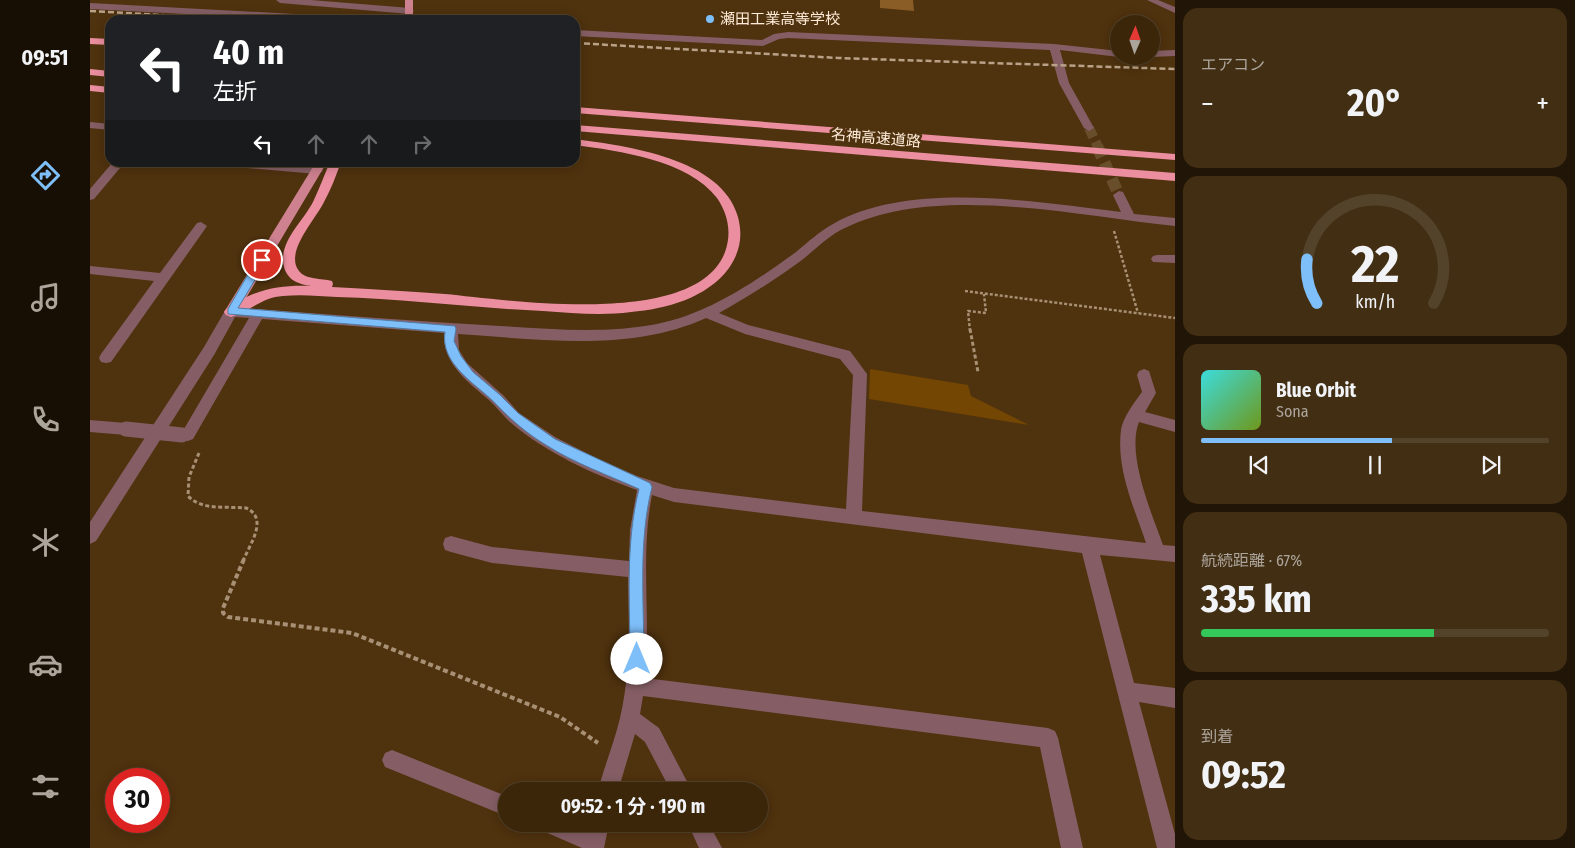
<!DOCTYPE html>
<html lang="ja">
<meta charset="utf-8">
<style>
body{margin:0;font-family:"Fira Sans Condensed","Noto Sans JP",sans-serif;background:#422e13;color:#f1f3f6;height:100vh;display:flex;flex-direction:column;font-size:19px;white-space:nowrap}
*{box-sizing:border-box;margin:0}
p{font-size:16px;color:#aca59c}
.icon{flex:none;width:28px;height:28px;fill:none;stroke:currentColor;stroke-width:2;stroke-linecap:round;stroke-linejoin:round}
.map{position:relative;flex:1;overflow:hidden}
.sheet{display:flex;flex-direction:column;gap:8px;padding:8px;background:#201506;width:400px}
.sheet>*{flex:none}
.top-card{position:absolute;left:15px;top:15px;width:475px;height:152px;border-radius:15px;box-shadow:0 2px 12px #0003,0 0 0 1px #54432b;background:#202124;color:#fff;overflow:hidden}
.needle{width:32px;rotate:2deg}
.buttons{position:absolute;left:1020px;top:15px;display:grid;gap:10px}
.buttons a{display:grid;place-items:center;width:50px;height:50px;border-radius:50%;background:#3b260a;box-shadow:0 2px 12px #0003,0 0 0 1px #54432b;font-size:25px}
.speed{position:absolute;left:15px;top:768px;display:flex;gap:10px;font-size:25px;font-weight:700;text-align:center}
.speed>*{display:grid;place-content:center;width:65px;height:65px;border-radius:50%;background:#3b260a;box-shadow:0 2px 12px #0003,0 0 0 1px #54432b;line-height:1}
.speed .limit{border:8px solid #d22;background:#fff;color:#111}
.pin{position:absolute;display:grid;place-items:center;width:42px;height:42px;color:#fff;margin:-21px;border:2px solid #fff;border-radius:50%;box-shadow:0 1px 5px #0007}
.me{position:absolute;width:55px;margin:-28px;rotate:0deg;stroke-linejoin:round;filter:drop-shadow(0 0 4px #0008)}
.turn{display:flex;align-items:center;gap:18px;height:105px;padding:0 25px;font-size:22px}
.turn .icon{width:65px;height:65px;stroke-width:2.5}
.turn b{display:block;font-size:35px;line-height:42px}
.lanes{display:flex;align-items:center;height:48px;padding:0 25px;background:#0003;justify-content:center;gap:25px;direction:ltr}
.lanes .off{opacity:.35}
.big{font-size:38px;font-weight:700;line-height:1.1}
.sheet .card{flex:1;display:flex;flex-direction:column;justify-content:center;gap:8px;min-width:0;padding:0 18px;border-radius:15px;background:#422e13}
.sheet .dial{align-items:center;gap:0}
.dial svg{height:130px;overflow:visible;fill:none;stroke:#54432b;stroke-width:7;stroke-linecap:round;text-anchor:middle}
.dial text{fill:#f1f3f6;stroke:none}
.song{display:flex;align-items:center;gap:15px}
.cover{width:60px;height:60px;border-radius:8px;background:linear-gradient(135deg,hsl(180 70% 55%),hsl(80 70% 35%))}
.played{height:5px;border-radius:2px;background:linear-gradient(90deg,#7ebef9 55%,#54432b 55%)}
.keys{display:flex;justify-content:space-around;direction:ltr}
.heat{display:flex;justify-content:space-between;align-items:center;font-size:28px;direction:ltr}
.charge{height:8px;border-radius:4px;background:linear-gradient(90deg,#34c759 67%,#54432b 0)}
.trip{position:absolute;left:408px;top:782px;width:270px;height:50px;border-radius:25px;background:#3b260a;box-shadow:0 2px 12px #0003,0 0 0 1px #54432b;font-weight:700;line-height:50px;text-align:center}
main{display:flex;flex:1;min-height:0}
.tabs{display:flex;flex-direction:column;width:90px;justify-content:space-around;align-items:center;background:#180f04;color:#aca59c}
.tabs .icon{width:35px;height:35px}
.tabs .current{color:#7ebef9}
.tabs b{font-size:22px;color:#f1f3f6}
.map>svg:first-child{display:block}
.green{fill:#734603}
.building{fill:#8a5c26}
.lines{fill:none;stroke-linecap:round;stroke-linejoin:round}
.minor-tunnel-far1{stroke:#694e2c;stroke-width:10;stroke-dasharray:10 5;stroke-linecap:butt}
.minor-tunnel{stroke:#694e2c;stroke-width:12;stroke-dasharray:12 6;stroke-linecap:butt}
.path-far2{stroke:#a89075;stroke-width:2.5;stroke-dasharray:3 2;stroke-linecap:butt}
.path-far1{stroke:#a89075;stroke-width:3;stroke-dasharray:4 2.5;stroke-linecap:butt}
.path{stroke:#a89075;stroke-width:4;stroke-dasharray:5 3;stroke-linecap:butt}
.minor{fill:#855e65;fill-rule:evenodd}
.major{fill:#ce818f;fill-rule:evenodd}
.highway{fill:#eb8ea0;fill-rule:evenodd}
.rail{stroke:#b9a288;stroke-width:2.5;stroke-dasharray:6 3;stroke-linecap:butt}
.minor-bridge{stroke:#855e65;stroke-width:15}
.route{fill:#7ebef9;stroke:#527ca2}
.poi-dot{fill:#7ebef9;stroke:#4f320e;stroke-width:2}
.labels{text-anchor:middle;stroke-width:5;stroke-linejoin:round;paint-order:stroke}
.far-poi-label{font-size:15px;fill:#fdead7;stroke:#4f320e;text-anchor:start}
.far-street-label{font-size:15px;fill:#fdead7;stroke:#4f320e}
</style>
<main>
<nav class="tabs">
<b>09:51</b>
<svg class="icon current" aria-label="directions" viewBox="0 0 24 24"><path d="M12 3l9 9-9 9-9-9zM9 14v-3h6M13 9l2 2-2 2"/></svg>
<svg class="icon" aria-label="music" viewBox="0 0 24 24"><path d="M9 18V5l10-2v13"/><circle cx="6" cy="18" r="3"/><circle cx="16" cy="16" r="3"/></svg>
<svg class="icon" aria-label="phone" viewBox="0 0 24 24"><path d="M5 4h4l2 5-3 2q2 4 5 5l2-3 5 2v4C11 20 4 13 5 4z"/></svg>
<svg class="icon" aria-label="climate" viewBox="0 0 24 24"><path d="M12 3v18M4 7l16 10M4 17L20 7"/></svg>
<svg class="icon" aria-label="car" viewBox="0 0 24 24"><path d="M5 17H2v-5l4-1 3-4h7l3 4 3 1v5h-3M9 17h6M6 11h13"/><circle cx="7" cy="17" r="2"/><circle cx="17" cy="17" r="2"/></svg>
<svg class="icon" aria-label="filters" viewBox="0 0 24 24"><path d="M4 7h16M4 17h16"/><circle cx="9" cy="7" r="2"/><circle cx="15" cy="17" r="2"/></svg>
</nav>
<div class="map">
<svg width="1085" height="848" viewBox="0 0 1085 848">
<rect width="100%" height="100%" fill="#4f320e"/>
<path class="green" d="M780 369 878 385 881 396 939 425 779 399Z"/>
<path class="building" d="M790 0H823L824 11 790 8Z"/>
<g class="lines">
<path class="minor-tunnel-far1" d="M999 128 1008 147"/>
<path class="minor-tunnel" d="M1007 146 1029 195"/>
<g class="path-far2">
<path d="M1024 231 1048 313"/>
<path d="M875 291 1085 318"/>
<path d="M880 331 878 311 896 313 894 294"/>
</g>
<g class="path-far1">
<path d="M880 329 888 372"/>
<path d="M109 453 99 477 98 496C112 511 137 506 156 508 179 518 160 544 153 561"/>
</g>
<path class="path" d="M154 559 133 608V613L138 617 262 633 470 717 508 743"/>
<g class="minor">
<path d="M186 0H221L320 8 324 11 320 14 190 3Z"/>
<path d="M1057 0H1068L1085 7V13Z"/>
<path d="M0 3 259 17 263 20H209L0 9Z"/>
<path d="M485 30 672 40 684 34 698 32 964 44 1029 51V56H1031L1029 57 970 50 979 83 1004 128 999 131 994 128 969 83 960 50 698 38 689 39 673 46 485 36Z"/>
<path d="M1085 50V56L1061 57 1059 56H1061V51Z"/>
<path d="M0 122 20 124V130L0 128Z"/>
<path d="M23 162H35L4 199 0 200V189Z"/>
<path d="M119 162H169L227 168 233 171 227 174 124 165Z"/>
<path d="M1029 191 1033 192 1044 214 1085 218V226C987 216 846 183 755 228 739 235 726 249 712 260 686 279 658 297 629 313L658 325 760 351 777 374 772 511 1056 543C1044 507 1026 469 1031 430 1033 417 1044 403 1052 392L1047 375 1049 371 1054 369 1059 371 1066 393 1055 412 1085 420V432L1049 422C1036 454 1062 514 1073 545L1085 546V562L1010 555 1044 683 1085 688V708L1049 702 1085 834V848H1067L992 553 584 502 562 495C550 555 561 617 555 678L958 728 965 731 968 738 993 848H971L950 747 553 696 550 714 569 728 602 791H581L555 742 545 734 528 791H508C514 767 524 743 530 718 541 672 539 624 538 577L402 563 361 552 355 550 353 544 355 538 361 536 402 547 539 561 540 530 547 490C503 474 456 453 420 422 412 415 407 407 399 400 378 382 352 363 354 333L172 319 103 439 98 441 87 439 84 435 87 431 94 429 159 318 145 317 124 355 6 541 0 544V522L114 347 136 309 141 307C230 314 320 321 410 326 462 329 515 334 567 324 618 314 665 282 706 252 718 242 730 231 743 224 820 180 948 202 1031 212L1023 195ZM616 318 655 334 750 359 763 375 756 509 584 488 547 476 506 458 465 437 429 413 414 396 377 363 369 350 368 334C449 339 539 353 616 318Z"/>
<path d="M111 222 117 226 115 229 21 362 16 363 11 362 9 358 11 354 64 281 0 274V266L70 273 107 223Z"/>
<path d="M1067 255H1085V263L1063 262 1061 259 1063 256Z"/>
<path d="M0 420 36 423 41 425 44 429 41 433 36 435 0 432Z"/>
<path d="M302 750 416 796V816L295 767 292 760 295 753Z"/>
<path d="M450 824H486L497 828 499 824H519L514 848H492L453 831Z"/>
<path d="M598 824H619L632 848H609Z"/>
</g>
<g class="major">
<rect x="315" y="0" width="8" height="20"/>
<path d="M226 162H237L146 315H136L134 312 136 309Z"/>
</g>
<g class="highway">
<path d="M0 38 20 39V45L0 44Z"/>
<path d="M0 69 20 71V77L0 75Z"/>
<path d="M0 85 20 87V93L0 91Z"/>
<path d="M485 107 1085 154V160L485 113Z"/>
<path d="M485 125 1085 173V181L485 131Z"/>
<path d="M485 139C536 146 632 158 648 217 653 236 650 252 639 268 617 298 576 309 541 312 512 316 482 313 453 311 384 308 316 299 247 297 229 296 211 294 193 296 173 297 160 311 141 317L136 315 134 312C137 307 142 305 147 302 171 288 194 285 221 286 209 284 198 281 194 267 188 242 212 223 223 202 229 189 234 176 240 162H251C246 176 241 189 234 202 226 219 194 252 209 271 216 280 231 278 242 281L243 284 242 287C279 289 317 291 355 294 419 300 606 329 635 252 642 233 638 214 627 198 598 160 529 151 485 145Z"/>
</g>
<g class="rail">
<path d="M0 11 160 20"/>
<path d="M485 43 748 58 1085 69"/>
</g>
<path class="minor-bridge" d="M36 429 92 435"/>
</g>
<path class="route" d="M172 256 177 260 148 308 365 326 366 329 364 341 371 356 383 372 409 394 428 413 465 439 560 483 562 487C548 542 554 603 554 659L552 664 547 666 542 664 540 659C540 604 535 544 549 489 520 476 482 462 456 445 436 433 419 418 403 401 384 383 350 363 355 332L138 314V309L168 257Z"/>
<circle class="poi-dot" cx="620" cy="19" r="5"/>
<g class="labels">
<g class="far-poi-label">
<text x="630" y="24">瀬田工業高等学校</text>
</g>
<g class="far-street-label">
<text transform="translate(786 138) rotate(5)" y="5">名神高速道路</text>
</g>
</g>
</svg>
<div class="buttons">
<a><svg class="needle" viewBox="-14 -14 28 28"><path d="M0-13l5 13h-10z" fill="#e53935"/><path d="M0 13l5-13h-10z" fill="#aca59c"/></svg></a>
</div>
<div class="speed"><div class="limit">30</div></div>
<div class="pin" style="left:172px;top:260px;background:#d93025"><svg class="icon" aria-label="arrive" viewBox="0 0 24 24"><path d="M6 21V4h12l-3 4 3 4H6"/></svg></div>
<svg class="me" style="left:547px;top:659px" viewBox="-20 -20 40 40"><circle r="19" fill="#fff"/><path d="M0-13L10 11 0 6-10 11z" fill="#7ebef9"/></svg>
<div class="trip">09:52 · 1 分 · 190 m</div>
<div class="top-card">
<div class="turn"><svg class="icon" aria-label="left" viewBox="0 0 24 24"><path d="M17 20v-9H6M10 6l-5 5 5 5"/></svg><div><b>40 m</b>左折</div></div>
<div class="lanes"><svg class="icon" aria-label="left" viewBox="0 0 24 24"><path d="M17 20v-9H6M10 6l-5 5 5 5"/></svg><svg class="icon off" aria-label="ahead" viewBox="0 0 24 24"><path d="M12 20V5M6 11l6-6 6 6"/></svg><svg class="icon off" aria-label="ahead" viewBox="0 0 24 24"><path d="M12 20V5M6 11l6-6 6 6"/></svg><svg class="icon off" aria-label="right" viewBox="0 0 24 24"><path d="M7 20v-9h11M14 6l5 5-5 5"/></svg></div>
</div>
</div>
<section class="sheet">
<div class="card"><p>エアコン</p>
<div class="heat"><a>−</a><b class="big">20°</b><a>+</a></div>
</div>
<div class="card dial"><svg viewBox="0 0 100 80">
<path d="M14 69A42 42 0 1 1 86 69"/>
<path d="M14 69A42 42 0 0 1 8 42" stroke="#7ebef9"/>
<text x="50" y="56" font-size="32" font-weight="700">22</text>
<text x="50" y="72" font-size="11">km/h</text>
</svg></div>
<div class="card">
<div class="song"><i class="cover"></i><div><b>Blue Orbit</b><p>Sona</p></div></div>
<div class="played"></div>
<div class="keys"><svg class="icon" aria-label="previous" viewBox="0 0 24 24"><path d="M18 5L8 12l10 7zM5 5v14"/></svg><svg class="icon" aria-label="pause" viewBox="0 0 24 24"><path d="M8 5v14M16 5v14"/></svg><svg class="icon" aria-label="next" viewBox="0 0 24 24"><path d="M6 5l10 7-10 7zM19 5v14"/></svg></div>
</div>
<div class="card"><p>航続距離 · 67%</p><b class="big">335 km</b><div class="charge"></div></div>
<div class="card"><p>到着</p><b class="big">09:52</b></div>
</section>
</main>
